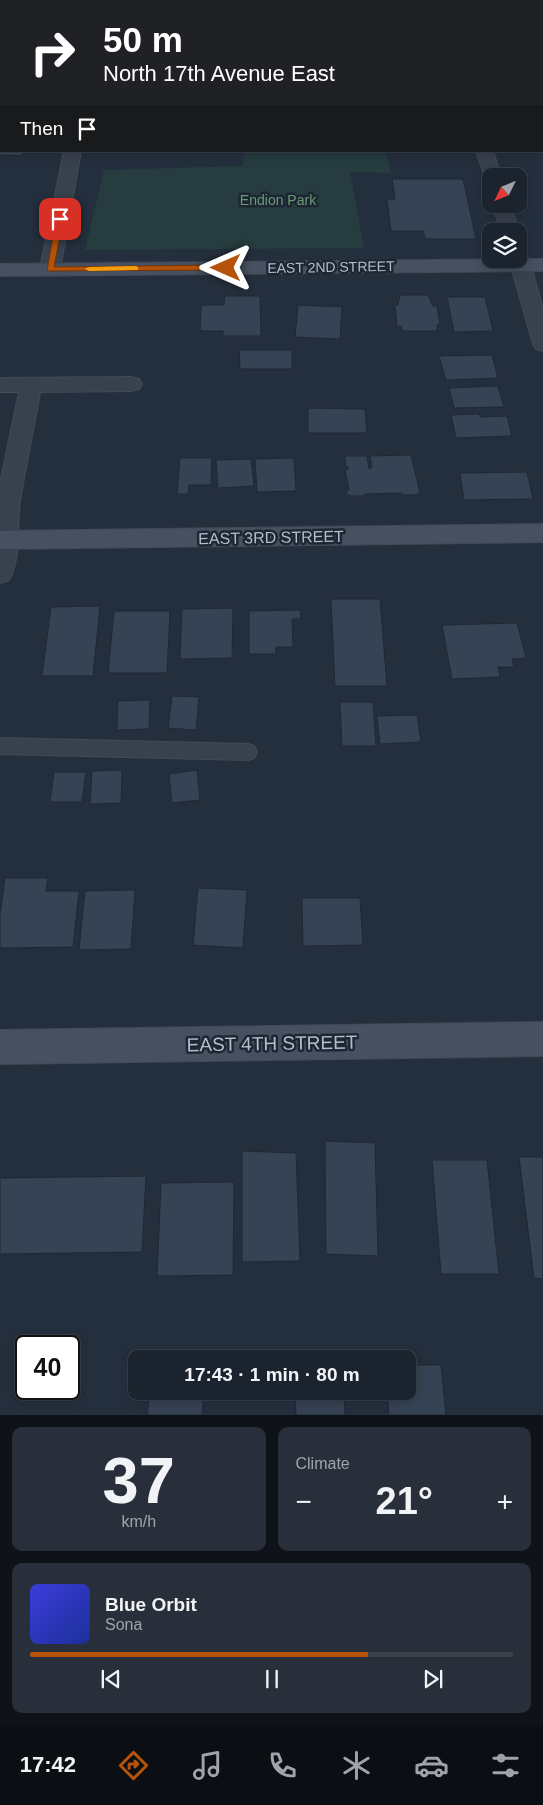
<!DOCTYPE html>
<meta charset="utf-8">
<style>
body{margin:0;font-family:Helvetica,sans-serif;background:#282f3a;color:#f1f3f6;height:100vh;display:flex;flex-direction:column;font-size:19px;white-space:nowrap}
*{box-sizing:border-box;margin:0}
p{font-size:16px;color:#a0a4aa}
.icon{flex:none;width:28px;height:28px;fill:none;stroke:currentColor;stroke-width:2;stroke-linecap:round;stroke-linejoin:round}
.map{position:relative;height:1415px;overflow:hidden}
.details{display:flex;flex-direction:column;gap:12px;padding:12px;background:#0f1319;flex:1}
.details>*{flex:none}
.banner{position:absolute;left:0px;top:0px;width:544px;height:152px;box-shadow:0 2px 12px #0003,0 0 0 1px #39404a;background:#202124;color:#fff;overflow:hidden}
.needle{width:32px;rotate:227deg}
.buttons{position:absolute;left:482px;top:168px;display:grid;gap:10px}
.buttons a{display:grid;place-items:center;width:45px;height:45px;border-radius:10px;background:#1b232e;box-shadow:0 2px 12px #0003,0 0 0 1px #39404a;font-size:25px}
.speed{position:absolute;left:15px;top:1335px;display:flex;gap:10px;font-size:25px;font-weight:700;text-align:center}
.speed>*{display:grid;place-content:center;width:65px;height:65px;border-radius:50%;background:#1b232e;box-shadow:0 2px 12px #0003,0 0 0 1px #39404a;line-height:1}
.speed .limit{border:2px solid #111;border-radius:8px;background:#fff;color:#111}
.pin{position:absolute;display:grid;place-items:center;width:42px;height:42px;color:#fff;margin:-21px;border-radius:10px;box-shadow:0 2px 8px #0006}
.me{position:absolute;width:55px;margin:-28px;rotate:270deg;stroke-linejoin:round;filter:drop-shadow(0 0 4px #0008)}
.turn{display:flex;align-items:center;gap:18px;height:105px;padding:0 20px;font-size:22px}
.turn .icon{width:65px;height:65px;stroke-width:2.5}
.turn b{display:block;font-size:35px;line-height:42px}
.then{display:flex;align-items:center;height:48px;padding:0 20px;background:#0003;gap:10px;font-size:19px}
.big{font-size:38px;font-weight:700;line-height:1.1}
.details .widget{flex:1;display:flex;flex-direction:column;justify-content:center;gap:8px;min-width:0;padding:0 18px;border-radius:10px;background:#282f3a}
.details .dial{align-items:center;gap:0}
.dial b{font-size:65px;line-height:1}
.song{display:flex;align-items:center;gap:15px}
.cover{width:60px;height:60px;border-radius:8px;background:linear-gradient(135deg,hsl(240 70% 55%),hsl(230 70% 35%))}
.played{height:5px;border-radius:2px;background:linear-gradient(90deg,#b45309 70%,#39404a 70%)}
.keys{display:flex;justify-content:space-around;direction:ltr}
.heat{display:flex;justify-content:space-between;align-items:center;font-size:28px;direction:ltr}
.details .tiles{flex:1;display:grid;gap:12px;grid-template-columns:1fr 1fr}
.widget:last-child{grid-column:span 2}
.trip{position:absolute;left:128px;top:1350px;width:288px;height:50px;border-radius:10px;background:#1b232e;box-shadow:0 2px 12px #0003,0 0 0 1px #39404a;font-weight:700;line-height:50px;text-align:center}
.menu{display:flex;height:80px;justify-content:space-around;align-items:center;background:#0b0e12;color:#a0a4aa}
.menu .icon{width:35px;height:35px}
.menu .on{color:#b45309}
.menu b{font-size:22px;color:#f1f3f6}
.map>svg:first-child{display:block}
.green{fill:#263c3f}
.building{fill:#364354;stroke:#1f2835}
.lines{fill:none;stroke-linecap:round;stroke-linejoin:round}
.lane-casing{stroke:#414a57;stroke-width:2}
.street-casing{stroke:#414a57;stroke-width:2}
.secondary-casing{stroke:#414a57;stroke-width:2}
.lane{fill:#38414e;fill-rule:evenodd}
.street{fill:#38414e;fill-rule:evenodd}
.secondary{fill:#465061;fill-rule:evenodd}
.route{fill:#b45309;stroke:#753606}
.slow{fill:#f59e0b}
.labels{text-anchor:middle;stroke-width:5;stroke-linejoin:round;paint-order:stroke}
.far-park-label{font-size:14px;fill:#6b9a76;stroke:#1d2633}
.far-street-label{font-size:14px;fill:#b4bcc9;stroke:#1d2633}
.street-label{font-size:16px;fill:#b4bcc9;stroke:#1d2633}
.near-street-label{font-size:19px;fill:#b4bcc9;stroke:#1d2633}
</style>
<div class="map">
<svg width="543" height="1415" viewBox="0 0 543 1415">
<rect width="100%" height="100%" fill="#242f3e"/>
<path class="green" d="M244 151H386L391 173 350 172 364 248 85 250 104 170 243 166Z"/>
<g class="building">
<path d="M0 122 1 151H24L22 156 0 155Z"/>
<path d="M392 179H463L476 239H425L423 231H391L387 199H395Z"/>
<path d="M400 295H428L433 306H437L440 325H437V331H402L401 326H397L395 305H398Z"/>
<path d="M225 296H260L261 336H223V331H200L201 305H224Z"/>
<path d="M447 297H485L493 331 454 332Z"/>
<path d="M298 305 342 307 340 339 295 337Z"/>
<path d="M239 350H292V369H240Z"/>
<path d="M492 355 498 378 446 380 439 356Z"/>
<path d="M498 386 504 407 454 408 449 388Z"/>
<path d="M308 408 365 409 367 433H308Z"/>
<path d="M479 414 480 417 507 416 512 436 456 438 451 415Z"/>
<path d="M411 455 420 493 414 495H403L401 493 366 494 363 496H351L347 494 346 491 349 490 345 470 349 468 346 466 345 456H367L369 469 372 467 370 456Z"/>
<path d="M180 458H212L211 485H189L188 494H177Z"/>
<path d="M294 458 296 491 257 492 255 459Z"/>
<path d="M251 459 254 486 218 488 216 460Z"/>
<path d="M527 472 533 499 464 500 460 473Z"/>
<path d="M331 599H380L387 686H335Z"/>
<path d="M100 606 93 676H42L51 607Z"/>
<path d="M233 608 232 658 180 659 182 609Z"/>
<path d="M300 610 301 619H292L293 647H276V654H249V611Z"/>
<path d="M114 611H170L167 673H108Z"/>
<path d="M517 623 526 658 512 659 514 667H498L500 677 452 679 442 625Z"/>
<path d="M172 696 199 697 196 730 168 728Z"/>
<path d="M150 700 149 729 117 730 118 701Z"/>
<path d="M340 702H373L376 746H342Z"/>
<path d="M417 715 421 742 380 744 377 716Z"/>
<path d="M122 770 121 803 90 804 92 771Z"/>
<path d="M197 770 200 800 172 803 169 774Z"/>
<path d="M54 772H86L82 802H50Z"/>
<path d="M5 878H48L46 891H79L73 947 0 948V915Z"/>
<path d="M198 888 247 890 243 948 193 945Z"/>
<path d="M135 890 131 949 79 950 85 891Z"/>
<path d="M302 898H360L363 945 303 946Z"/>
<path d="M325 1141 375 1143 378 1256 326 1254Z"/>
<path d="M242 1151 296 1153 300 1261 242 1262Z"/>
<path d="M519 1157H543V1279L534 1278Z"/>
<path d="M432 1160H487L499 1274H441Z"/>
<path d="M146 1176 142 1252 0 1254V1178Z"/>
<path d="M234 1182 233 1275 157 1276 161 1183Z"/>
<path d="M406 1365H441L446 1415H389L387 1391H406Z"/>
<path d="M150 1391H204L202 1415H147Z"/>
<path d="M295 1391H344L345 1415H296Z"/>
</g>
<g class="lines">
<g class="lane-casing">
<path id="lane" d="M0 738 248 744 254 746 257 752 254 758 248 760 0 754Z"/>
</g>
<g class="street-casing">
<g id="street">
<rect x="92" y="0" width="14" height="1"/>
<rect x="439" y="0" width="14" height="1"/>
<path d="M64 151H81L60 269 57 273H43L40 269Z"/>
<path d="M476 151H493L501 176H491V181L486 180Z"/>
<path d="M492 204H510L519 231V232L501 231Z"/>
<path d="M519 253 526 255 529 259 543 309V351L536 349 533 344 509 259H519Z"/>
<path d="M131 377 139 379 142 384 139 389 131 391 40 392C34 428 26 464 20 501 16 527 22 556 9 580L0 583V484L19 392H0V378Z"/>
</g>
</g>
<g class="secondary-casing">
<g id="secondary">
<rect x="542" y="81" width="1" height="10"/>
<rect x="0" y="86" width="1" height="10"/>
<path d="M543 259V271L0 276V264Z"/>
<path d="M543 524V542L0 549V531Z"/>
<path d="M543 1022V1056L0 1064V1030Z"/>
</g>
</g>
<use href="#lane" class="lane"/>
<use href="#street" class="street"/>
<use href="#secondary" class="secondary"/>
</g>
<path class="route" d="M60 216 63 219 54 267 226 265 230 268 226 270 47 271 56 219Z"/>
<path class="slow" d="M135 266 138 267V270L89 271 85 269 89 267Z"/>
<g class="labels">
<g class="far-park-label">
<text x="278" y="205">Endion Park</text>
</g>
<g class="far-street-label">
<text transform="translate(331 267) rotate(-1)" y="5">EAST 2ND STREET</text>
</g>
<g class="street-label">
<text transform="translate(271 537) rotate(-1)" y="6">EAST 3RD STREET</text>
</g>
<g class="near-street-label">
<text transform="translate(272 1043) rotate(-1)" y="7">EAST 4TH STREET</text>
</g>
</g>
</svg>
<div class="buttons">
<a><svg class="needle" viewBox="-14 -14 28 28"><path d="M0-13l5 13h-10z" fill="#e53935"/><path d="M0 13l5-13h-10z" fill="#a0a4aa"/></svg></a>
<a><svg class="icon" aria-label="layers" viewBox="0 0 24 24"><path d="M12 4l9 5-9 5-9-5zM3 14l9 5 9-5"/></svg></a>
</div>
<div class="speed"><div class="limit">40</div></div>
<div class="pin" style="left:60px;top:219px;background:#d93025"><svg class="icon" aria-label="arrive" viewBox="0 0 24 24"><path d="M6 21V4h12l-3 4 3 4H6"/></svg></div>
<svg class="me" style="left:226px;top:268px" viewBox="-20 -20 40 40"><path d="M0-17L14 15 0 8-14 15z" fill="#b45309" stroke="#fff" stroke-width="4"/></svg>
<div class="trip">17:43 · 1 min · 80 m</div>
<div class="banner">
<div class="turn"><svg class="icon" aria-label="right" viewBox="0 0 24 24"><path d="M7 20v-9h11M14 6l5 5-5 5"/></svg><div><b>50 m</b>North 17th Avenue East</div></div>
<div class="then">Then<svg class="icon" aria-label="arrive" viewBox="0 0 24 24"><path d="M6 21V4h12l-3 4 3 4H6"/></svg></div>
</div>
</div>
<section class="details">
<div class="tiles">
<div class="widget dial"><b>37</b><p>km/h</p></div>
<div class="widget"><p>Climate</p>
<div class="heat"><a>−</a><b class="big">21°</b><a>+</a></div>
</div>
<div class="widget">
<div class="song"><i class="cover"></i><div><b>Blue Orbit</b><p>Sona</p></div></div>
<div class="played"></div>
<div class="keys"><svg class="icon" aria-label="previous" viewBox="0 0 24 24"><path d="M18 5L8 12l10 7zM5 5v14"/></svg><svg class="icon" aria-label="pause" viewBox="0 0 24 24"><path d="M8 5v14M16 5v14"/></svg><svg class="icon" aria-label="next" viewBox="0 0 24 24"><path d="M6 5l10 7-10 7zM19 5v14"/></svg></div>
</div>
</div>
</section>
<nav class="menu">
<b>17:42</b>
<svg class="icon on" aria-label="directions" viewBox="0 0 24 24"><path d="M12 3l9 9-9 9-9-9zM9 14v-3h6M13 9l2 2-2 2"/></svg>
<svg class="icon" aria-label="music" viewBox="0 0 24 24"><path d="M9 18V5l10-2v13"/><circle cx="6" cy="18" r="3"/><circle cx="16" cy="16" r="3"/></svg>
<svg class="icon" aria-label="phone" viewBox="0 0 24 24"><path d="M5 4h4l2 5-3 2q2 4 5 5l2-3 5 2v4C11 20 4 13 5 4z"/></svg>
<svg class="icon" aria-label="climate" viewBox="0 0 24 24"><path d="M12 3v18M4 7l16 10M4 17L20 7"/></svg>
<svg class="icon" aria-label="car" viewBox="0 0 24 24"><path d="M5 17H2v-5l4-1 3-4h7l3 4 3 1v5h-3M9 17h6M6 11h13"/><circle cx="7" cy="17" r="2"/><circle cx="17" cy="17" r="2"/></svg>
<svg class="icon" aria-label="filters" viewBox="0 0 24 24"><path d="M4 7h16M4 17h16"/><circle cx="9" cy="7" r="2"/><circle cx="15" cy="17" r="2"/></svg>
</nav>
